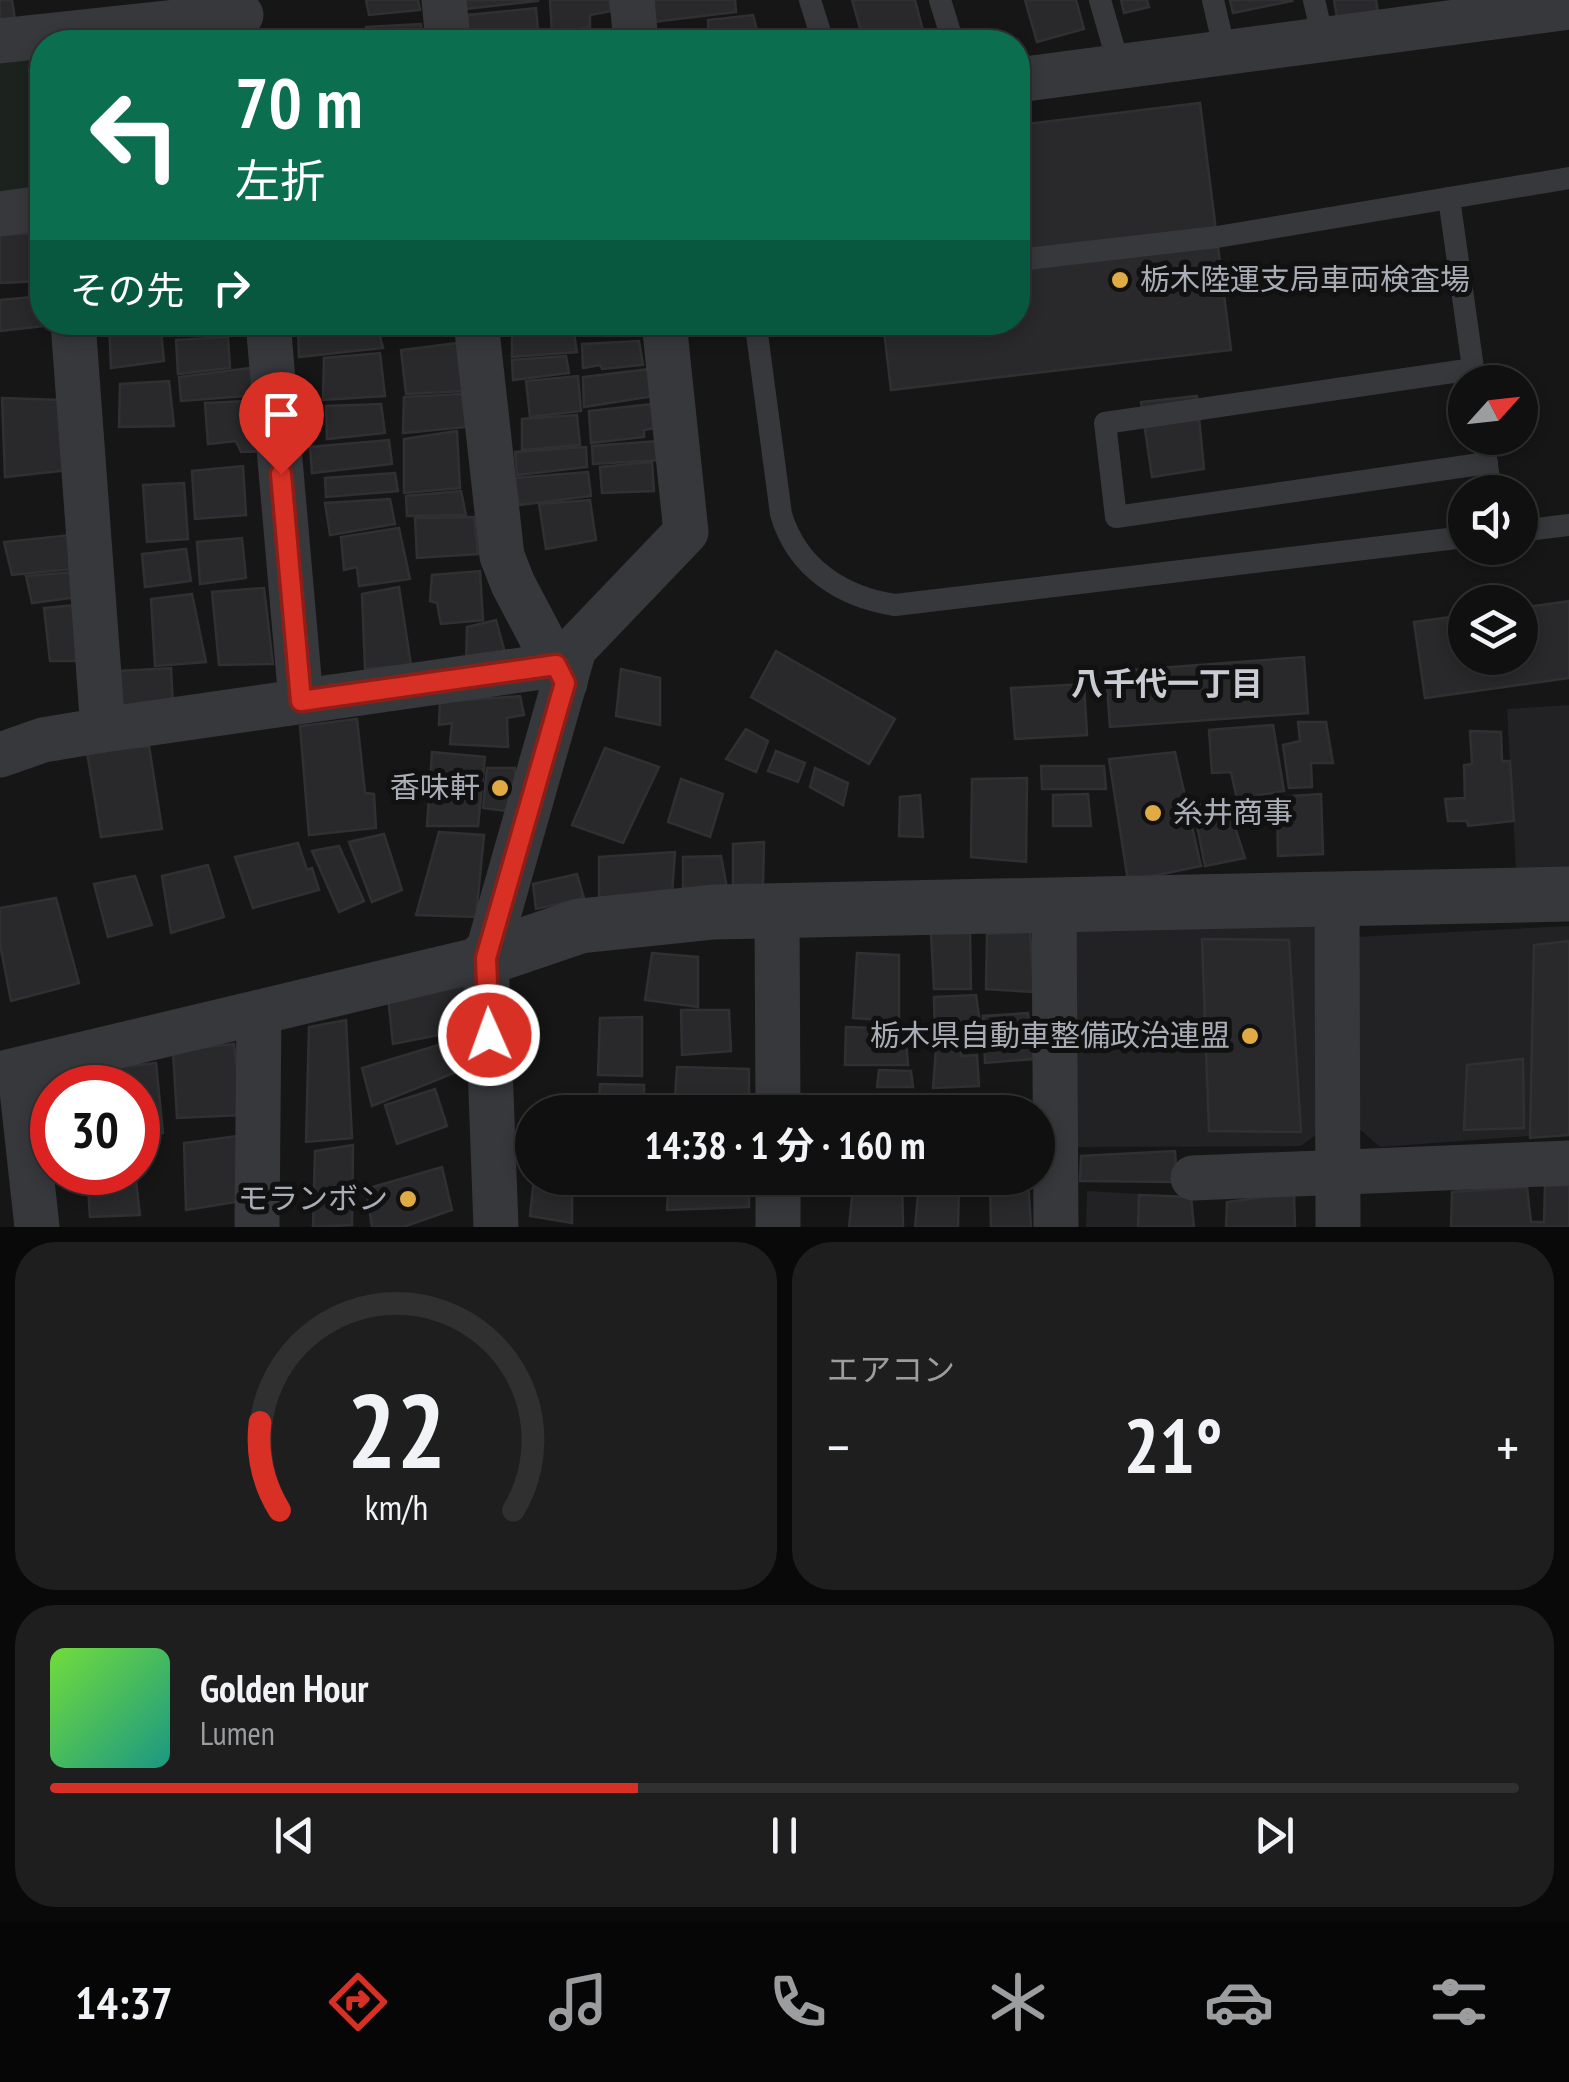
<!DOCTYPE html>
<html lang="ja">
<meta charset="utf-8">
<style>
body{margin:0;font-family:"PT Sans Narrow","Noto Sans JP",sans-serif;background:#1e1e1f;color:#f1f3f6;height:100vh;display:flex;flex-direction:column;font-size:38px;white-space:nowrap}
*{box-sizing:border-box;margin:0}
p{font-size:32px;color:#9c9d9f}
.icon{flex:none;width:55px;height:55px;fill:none;stroke:currentColor;stroke-width:2;stroke-linecap:round;stroke-linejoin:round}
.map{position:relative;height:1227px;overflow:hidden}
.sheet{display:flex;flex-direction:column;gap:15px;padding:15px;background:#090909;flex:1}
.sheet>*{flex:none}
.banner{position:absolute;left:30px;top:30px;width:1000px;height:305px;border-radius:40px;box-shadow:0 5px 15px #0003,0 0 0 2px #303031;background:#0b6e4f;color:#fff;overflow:hidden}
.needle{width:65px;rotate:63deg}
.fabs{position:absolute;left:1448px;top:365px;display:grid;gap:20px}
.fabs a{display:grid;place-items:center;width:90px;height:90px;border-radius:50%;background:#101011;box-shadow:0 5px 15px #0003,0 0 0 2px #303031;font-size:50px}
.speed{position:absolute;left:30px;top:1065px;display:flex;gap:20px;font-size:50px;font-weight:700;text-align:center}
.speed>*{display:grid;place-content:center;width:130px;height:130px;border-radius:50%;background:#101011;box-shadow:0 5px 15px #0003,0 0 0 2px #303031;line-height:1}
.speed .limit{border:15px solid #d22;background:#fff;color:#111}
.pin{position:absolute;display:grid;place-items:center;width:85px;height:85px;color:#fff;margin:-102px -42px;border-radius:50% 50% 50% 0;rotate:-45deg;box-shadow:0 0 10px #0007}
.pin .icon{rotate:45deg}
.me{position:absolute;width:110px;margin:-55px;rotate:358deg;stroke-linejoin:round;filter:drop-shadow(0 0 8px #0008)}
.turn{display:flex;align-items:center;gap:35px;height:210px;padding:0 40px;font-size:45px}
.turn .icon{width:130px;height:130px;stroke-width:2.5}
.turn b{display:block;font-size:70px;line-height:85px}
.then{display:flex;align-items:center;height:95px;padding:0 40px;background:#0003;gap:20px;font-size:38px}
.big{font-size:75px;font-weight:700;line-height:1.1}
.sheet .card{flex:1;display:flex;flex-direction:column;justify-content:center;gap:15px;min-width:0;padding:0 35px;border-radius:40px;background:#1e1e1f}
.sheet .dial{align-items:center;gap:0}
.dial svg{height:260px;overflow:visible;fill:none;stroke:#303031;stroke-width:7;stroke-linecap:round;text-anchor:middle}
.dial text{fill:#f1f3f6;stroke:none}
.song{display:flex;align-items:center;gap:30px}
.cover{width:120px;height:120px;border-radius:15px;background:linear-gradient(135deg,hsl(100 70% 55%),hsl(170 70% 35%))}
.played{height:10px;border-radius:5px;background:linear-gradient(90deg,#d93025 40%,#303031 40%)}
.keys{display:flex;justify-content:space-around;direction:ltr}
.heat{display:flex;justify-content:space-between;align-items:center;font-size:55px;direction:ltr}
.sheet .tiles{flex:1;display:grid;gap:15px;grid-template-columns:1fr 1fr}
.card:last-child{grid-column:span 2}
.trip{position:absolute;left:515px;top:1095px;width:540px;height:100px;border-radius:50px;background:#101011;box-shadow:0 5px 15px #0003,0 0 0 2px #303031;font-weight:700;line-height:100px;text-align:center}
.dock{display:flex;height:160px;justify-content:space-around;align-items:center;background:#060607;color:#9c9d9f}
.dock .icon{width:70px;height:70px}
.dock .current{color:#d93025}
.dock b{font-size:45px;color:#f1f3f6}
.map>svg:first-child{display:block}
.built{fill:#222224}
.green{fill:#1c221d}
.building{fill:#29292b;stroke:#303033;stroke-width:2.5}
.lines{fill:none;stroke-linecap:round;stroke-linejoin:round}
.service{stroke:#37383c;stroke-width:22}
.minor{stroke:#37383c;stroke-width:45}
.tertiary{stroke:#37383c;stroke-width:55}
.route-casing{stroke:#8d1f18;stroke-width:25}
.route{stroke:#d93025;stroke-width:18}
.poi-dot{fill:#e0aa45;stroke:#111112;stroke-width:4}
.labels{text-anchor:middle;stroke-width:10;stroke-linejoin:round;paint-order:stroke}
.poi-label{font-size:30px;fill:#a9adb6;stroke:#111112;text-anchor:end}
.neighbourhood-label{font-size:32px;font-weight:bold;fill:#c9ccd3;stroke:#111112}
</style>
<div class="map">
<svg width="1569" height="1227" viewBox="0 0 1569 1227">
<rect width="100%" height="100%" fill="#161617"/>
<g class="built">
<path d="M1569 705V869H1516L1507 709Z"/>
<path d="M1323 915 1325 1128 1301 1146 1072 1147 1069 936 1090 919Z"/>
<path d="M1569 926V1133L1380 1147 1356 1126 1355 937Z"/>
<path d="M1087 1191 1191 1197 1194 1227H1086Z"/>
</g>
<path class="green" d="M42 52V193L0 198V56Z"/>
<g class="building">
<path d="M0 0H12L16 26 0 28Z"/>
<path d="M366 0H418L420 10 369 15Z"/>
<path d="M465 0H538V1L465 9Z"/>
<path d="M550 0H609L611 11 590 15V27L552 33Z"/>
<path d="M654 0H735L736 12 653 22Z"/>
<path d="M852 0H915L926 42H864Z"/>
<path d="M1025 0H1076L1084 29 1037 42Z"/>
<path d="M1121 0H1147L1149 7 1124 13Z"/>
<path d="M1230 0H1291L1292 1 1233 13Z"/>
<path d="M1334 0H1376L1378 12 1337 17Z"/>
<path d="M536 8 539 42H468V15Z"/>
<path d="M753 15 760 42H709L708 20Z"/>
<path d="M421 24 423 42H365L366 27Z"/>
<path d="M349 30 350 42H285V38Z"/>
<path d="M607 32V42H552V41Z"/>
<path d="M1200 103 1231 350 891 390 883 322H1018V125Z"/>
<path d="M42 233V281L0 283V235Z"/>
<path d="M42 296 45 326 0 331V300Z"/>
<path d="M109 322H160L164 361 111 368Z"/>
<path d="M173 322H240L241 330 174 336Z"/>
<path d="M340 322H376L383 348 299 357 298 327Z"/>
<path d="M395 322H423V330L397 334Z"/>
<path d="M521 322H572V323L522 326Z"/>
<path d="M583 322H630L583 327Z"/>
<path d="M573 327 577 352 512 357V331Z"/>
<path d="M228 337 230 368 178 374 176 340Z"/>
<path d="M639 341 643 365 602 369 600 365 583 368 582 344Z"/>
<path d="M458 343 464 391 406 394 401 350Z"/>
<path d="M380 353 385 396 323 400 324 358Z"/>
<path d="M566 356 569 373 513 380 512 360Z"/>
<path d="M258 367 259 395 181 401 179 377Z"/>
<path d="M650 369 654 396 584 407 583 377Z"/>
<path d="M578 376 581 411 530 417 526 381Z"/>
<path d="M169 381 174 426 119 427 120 384Z"/>
<path d="M462 394 466 427 403 433 404 397Z"/>
<path d="M1197 396 1204 469 1152 477 1141 402Z"/>
<path d="M2 398 62 400 70 470 5 477Z"/>
<path d="M247 401 249 419 261 418 265 451 241 452 236 441 208 444 205 403Z"/>
<path d="M381 404 385 433 327 439 326 406Z"/>
<path d="M653 404 656 428 644 430V437L591 443 589 411Z"/>
<path d="M577 415 580 445 522 450V419Z"/>
<path d="M457 431 460 488 404 493V439Z"/>
<path d="M389 440 392 464 312 473 310 447Z"/>
<path d="M658 441 661 460 593 464 592 446Z"/>
<path d="M586 447 587 467 517 475 515 452Z"/>
<path d="M652 462 654 491 602 493 600 467Z"/>
<path d="M243 466 246 515 195 519 192 471Z"/>
<path d="M588 472 591 496 519 505 514 478Z"/>
<path d="M395 473 398 491 326 497 325 478Z"/>
<path d="M184 483 188 539 147 542 143 485Z"/>
<path d="M461 491 466 515 407 516 406 496Z"/>
<path d="M390 499 395 524 330 535 325 503Z"/>
<path d="M590 500 596 540 546 549 539 504Z"/>
<path d="M474 517 478 554 417 558 415 518Z"/>
<path d="M399 528 410 579 359 586 357 567 344 570 341 537Z"/>
<path d="M80 534 84 568 12 575 4 542Z"/>
<path d="M242 538 246 578 200 584 197 542Z"/>
<path d="M186 549 191 581 145 587 142 554Z"/>
<path d="M84 571 86 596 32 603 26 576Z"/>
<path d="M480 571 483 620 441 624 437 603 430 601 432 575Z"/>
<path d="M399 587 411 665 365 669 362 594Z"/>
<path d="M264 588 273 664 219 665 212 592Z"/>
<path d="M192 594 206 662 155 666 151 599Z"/>
<path d="M1569 601V678L1425 698 1414 622 1465 615V658H1520V608Z"/>
<path d="M84 604 90 661H50L44 608Z"/>
<path d="M496 620 507 660 466 663 467 627Z"/>
<path d="M776 651 895 719 869 764 751 697Z"/>
<path d="M1304 657 1308 713 1110 727 1106 672Z"/>
<path d="M171 668 173 706 119 712V671Z"/>
<path d="M621 669 660 678V725L616 716Z"/>
<path d="M1084 684 1087 735 1015 739 1011 688Z"/>
<path d="M520 696 524 715 507 718 508 747 450 744 452 723 439 725 440 702Z"/>
<path d="M357 719 365 793 374 794 376 828 309 835 300 726Z"/>
<path d="M1298 722H1326L1333 763H1311L1312 787 1289 788 1283 745 1300 741Z"/>
<path d="M1273 725 1284 791 1237 799 1231 772 1212 773 1209 730Z"/>
<path d="M746 729 768 741 756 772 726 759Z"/>
<path d="M1470 731 1501 732 1502 761H1510L1514 821 1468 826 1467 821H1448L1445 799 1465 798 1464 765 1472 764Z"/>
<path d="M149 746 162 829 101 837 87 752Z"/>
<path d="M605 748 659 767 623 843 572 825Z"/>
<path d="M776 751 805 763 798 782 768 771Z"/>
<path d="M432 752 485 757 478 826H427Z"/>
<path d="M1175 752 1201 866 1128 881 1109 759Z"/>
<path d="M1041 766H1104L1106 789H1042Z"/>
<path d="M487 768H515L514 812 483 808Z"/>
<path d="M815 768 848 783 843 805 810 787Z"/>
<path d="M1027 778 1026 862 971 857 972 779Z"/>
<path d="M681 779 723 794 710 837 668 822Z"/>
<path d="M1088 794 1091 826H1053V795Z"/>
<path d="M1321 794 1323 854 1278 856 1277 797Z"/>
<path d="M920 795 923 837 899 836 900 797Z"/>
<path d="M1226 799 1245 858 1205 866 1193 805Z"/>
<path d="M439 832 484 835 476 917 416 915Z"/>
<path d="M384 834 402 890 372 902 349 842Z"/>
<path d="M764 842 763 885H733V844Z"/>
<path d="M298 843 307 870 312 868 319 890 253 908 235 857Z"/>
<path d="M339 846 364 901 339 912 312 851Z"/>
<path d="M675 852 672 893 599 900V857Z"/>
<path d="M721 856 727 888H683V857Z"/>
<path d="M208 865 224 917 171 933 162 876Z"/>
<path d="M577 874 584 898 536 909 533 884Z"/>
<path d="M135 876 152 925 108 937 94 884Z"/>
<path d="M56 898 79 983 11 1001 0 944V908Z"/>
<path d="M1030 932 1034 992 986 989 987 934Z"/>
<path d="M931 933H970L971 989H934Z"/>
<path d="M1202 939 1289 940 1301 1132 1209 1131Z"/>
<path d="M1569 941V1135L1530 1138 1534 945Z"/>
<path d="M652 953 698 957V1007L645 1000Z"/>
<path d="M857 953 899 955V1021L853 1018Z"/>
<path d="M462 977 474 1028 393 1044 388 997Z"/>
<path d="M976 995 980 1023 965 1025 967 1037 935 1040 934 997Z"/>
<path d="M681 1010H729L731 1051 682 1055Z"/>
<path d="M1028 1013 1034 1059 985 1063 983 1016Z"/>
<path d="M642 1017V1076L598 1075 600 1018Z"/>
<path d="M346 1020 352 1138 306 1142 309 1027Z"/>
<path d="M846 1027 905 1029 908 1065H845Z"/>
<path d="M458 1039 464 1069 372 1106 362 1068Z"/>
<path d="M234 1044 242 1115 177 1118 173 1051Z"/>
<path d="M958 1046 962 1056 977 1055 979 1086 933 1088 936 1048Z"/>
<path d="M1523 1059 1524 1128 1464 1130 1467 1065Z"/>
<path d="M156 1063 163 1133 138 1136V1088H113L112 1068Z"/>
<path d="M677 1067 749 1069V1112H674Z"/>
<path d="M879 1070 911 1071 913 1087H877Z"/>
<path d="M600 1084 644 1085V1112H599Z"/>
<path d="M435 1089 447 1126 397 1144 385 1105Z"/>
<path d="M878 1095 918 1096 917 1112H868V1109H879Z"/>
<path d="M49 1097H52V1146H50Z"/>
<path d="M1005 1101 1007 1112H953V1102Z"/>
<path d="M246 1135 248 1200 186 1210 184 1143Z"/>
<path d="M353 1145 352 1225 313 1227 315 1151Z"/>
<path d="M1175 1151 1177 1182 1080 1181 1081 1156Z"/>
<path d="M442 1167 452 1210 403 1227H372L366 1189Z"/>
<path d="M87 1172H135L140 1215 90 1217Z"/>
<path d="M534 1178H572V1223L530 1216Z"/>
<path d="M669 1178H749V1207L667 1210Z"/>
<path d="M854 1178H902L903 1227H849Z"/>
<path d="M1028 1179 1031 1227H991L990 1180Z"/>
<path d="M919 1184 959 1185 958 1227H915Z"/>
<path d="M1569 1185V1227H1451L1452 1192 1527 1187 1531 1222H1544L1545 1186Z"/>
<path d="M1294 1193 1295 1227H1226L1227 1202Z"/>
<path d="M1139 1195 1191 1197 1194 1227H1138Z"/>
</g>
<g class="lines">
<g class="service">
<path d="M810 0 823 42"/>
<path d="M940 0 953 42"/>
<path d="M1100 0 1119 66"/>
<path d="M1213 0 1225 52"/>
<path d="M1314 0 1323 39"/>
<path d="M1449 198 1475 382"/>
<path d="M1018 260 1217 237 1569 178"/>
<path d="M760 322 757 334 781 514C797 568 842 597 895 605L1465 537"/>
<path d="M1473 369 1105 423 1116 517 1487 463"/>
<path d="M1483 438 1491 492"/>
<path d="M1520 531 1569 525"/>
</g>
<g class="minor">
<path d="M444 0 448 42"/>
<path d="M632 0 636 42"/>
<path d="M0 41 241 15"/>
<path d="M1018 80 1569 7"/>
<path d="M0 214 42 208"/>
<path d="M73 322 103 730"/>
<path d="M268 322 301 701"/>
<path d="M476 322 502 556 513 584 565 683"/>
<path d="M0 755 43 740 103 730 556 665"/>
<path d="M1337 899 1338 1227"/>
<path d="M1054 905 1056 1227"/>
<path d="M777 911 778 1112"/>
<path d="M20 1072 37 1227"/>
<path d="M0 1074 486 958"/>
<path d="M778 1178V1227"/>
<path d="M1193 1178 1569 1163"/>
<path d="M257 1227 259 1013"/>
<path d="M496 1227 486 958 574 649 686 532 664 322"/>
</g>
<path class="tertiary" d="M486 958 580 926 714 912 1569 894"/>
</g>
<g class="lines">
<g class="route-casing">
<path id="route" d="M281 474 301 701 556 665 565 683 486 958 489 1035"/>
</g>
<use href="#route" class="route"/>
</g>
<g class="poi-dot">
<circle cx="1120" cy="280" r="10"/>
<circle cx="500" cy="788" r="10"/>
<circle cx="1153" cy="813" r="10"/>
<circle cx="1250" cy="1036" r="10"/>
<circle cx="408" cy="1199" r="10"/>
</g>
<g class="labels">
<g class="poi-label">
<text x="1140" y="290" text-anchor="start">栃木陸運支局車両検査場</text>
<text x="480" y="798">香味軒</text>
<text x="1173" y="823" text-anchor="start">糸井商事</text>
<text x="1230" y="1046">栃木県自動車整備政治連盟</text>
<text x="388" y="1209">モランボン</text>
</g>
<g class="neighbourhood-label">
<text x="1167" y="695">八千代一丁目</text>
</g>
</g>
</svg>
<div class="fabs">
<a><svg class="needle" viewBox="-14 -14 28 28"><path d="M0-13l5 13h-10z" fill="#e53935"/><path d="M0 13l5-13h-10z" fill="#9c9d9f"/></svg></a>
<a><svg class="icon" aria-label="sound" viewBox="0 0 24 24"><path d="M4 9h4l5-4v14l-5-4H4zM17 9q2 3 0 6"/></svg></a>
<a><svg class="icon" aria-label="layers" viewBox="0 0 24 24"><path d="M12 4l9 5-9 5-9-5zM3 14l9 5 9-5"/></svg></a>
</div>
<div class="speed"><div class="limit">30</div></div>
<div class="pin" style="left:281px;top:474px;background:#d93025"><svg class="icon" aria-label="arrive" viewBox="0 0 24 24"><path d="M6 21V4h12l-3 4 3 4H6"/></svg></div>
<svg class="me" style="left:489px;top:1035px" viewBox="-20 -20 40 40"><circle r="17" fill="#d93025" stroke="#fff" stroke-width="3"/><path d="M0-11L8 9 0 5-8 9z" fill="#fff"/></svg>
<div class="trip">14:38 · 1 分 · 160 m</div>
<div class="banner">
<div class="turn"><svg class="icon" aria-label="left" viewBox="0 0 24 24"><path d="M17 20v-9H6M10 6l-5 5 5 5"/></svg><div><b>70 m</b>左折</div></div>
<div class="then">その先<svg class="icon" aria-label="right" viewBox="0 0 24 24"><path d="M7 20v-9h11M14 6l5 5-5 5"/></svg></div>
</div>
</div>
<section class="sheet">
<div class="tiles">
<div class="card dial"><svg viewBox="0 0 100 80">
<path d="M14 69A42 42 0 1 1 86 69"/>
<path d="M14 69A42 42 0 0 1 8 42" stroke="#d93025"/>
<text x="50" y="56" font-size="32" font-weight="700">22</text>
<text x="50" y="72" font-size="11">km/h</text>
</svg></div>
<div class="card"><p>エアコン</p>
<div class="heat"><a>−</a><b class="big">21°</b><a>+</a></div>
</div>
<div class="card">
<div class="song"><i class="cover"></i><div><b>Golden Hour</b><p>Lumen</p></div></div>
<div class="played"></div>
<div class="keys"><svg class="icon" aria-label="previous" viewBox="0 0 24 24"><path d="M18 5L8 12l10 7zM5 5v14"/></svg><svg class="icon" aria-label="pause" viewBox="0 0 24 24"><path d="M8 5v14M16 5v14"/></svg><svg class="icon" aria-label="next" viewBox="0 0 24 24"><path d="M6 5l10 7-10 7zM19 5v14"/></svg></div>
</div>
</div>
</section>
<nav class="dock">
<b>14:37</b>
<svg class="icon current" aria-label="directions" viewBox="0 0 24 24"><path d="M12 3l9 9-9 9-9-9zM9 14v-3h6M13 9l2 2-2 2"/></svg>
<svg class="icon" aria-label="music" viewBox="0 0 24 24"><path d="M9 18V5l10-2v13"/><circle cx="6" cy="18" r="3"/><circle cx="16" cy="16" r="3"/></svg>
<svg class="icon" aria-label="phone" viewBox="0 0 24 24"><path d="M5 4h4l2 5-3 2q2 4 5 5l2-3 5 2v4C11 20 4 13 5 4z"/></svg>
<svg class="icon" aria-label="climate" viewBox="0 0 24 24"><path d="M12 3v18M4 7l16 10M4 17L20 7"/></svg>
<svg class="icon" aria-label="car" viewBox="0 0 24 24"><path d="M5 17H2v-5l4-1 3-4h7l3 4 3 1v5h-3M9 17h6M6 11h13"/><circle cx="7" cy="17" r="2"/><circle cx="17" cy="17" r="2"/></svg>
<svg class="icon" aria-label="filters" viewBox="0 0 24 24"><path d="M4 7h16M4 17h16"/><circle cx="9" cy="7" r="2"/><circle cx="15" cy="17" r="2"/></svg>
</nav>
